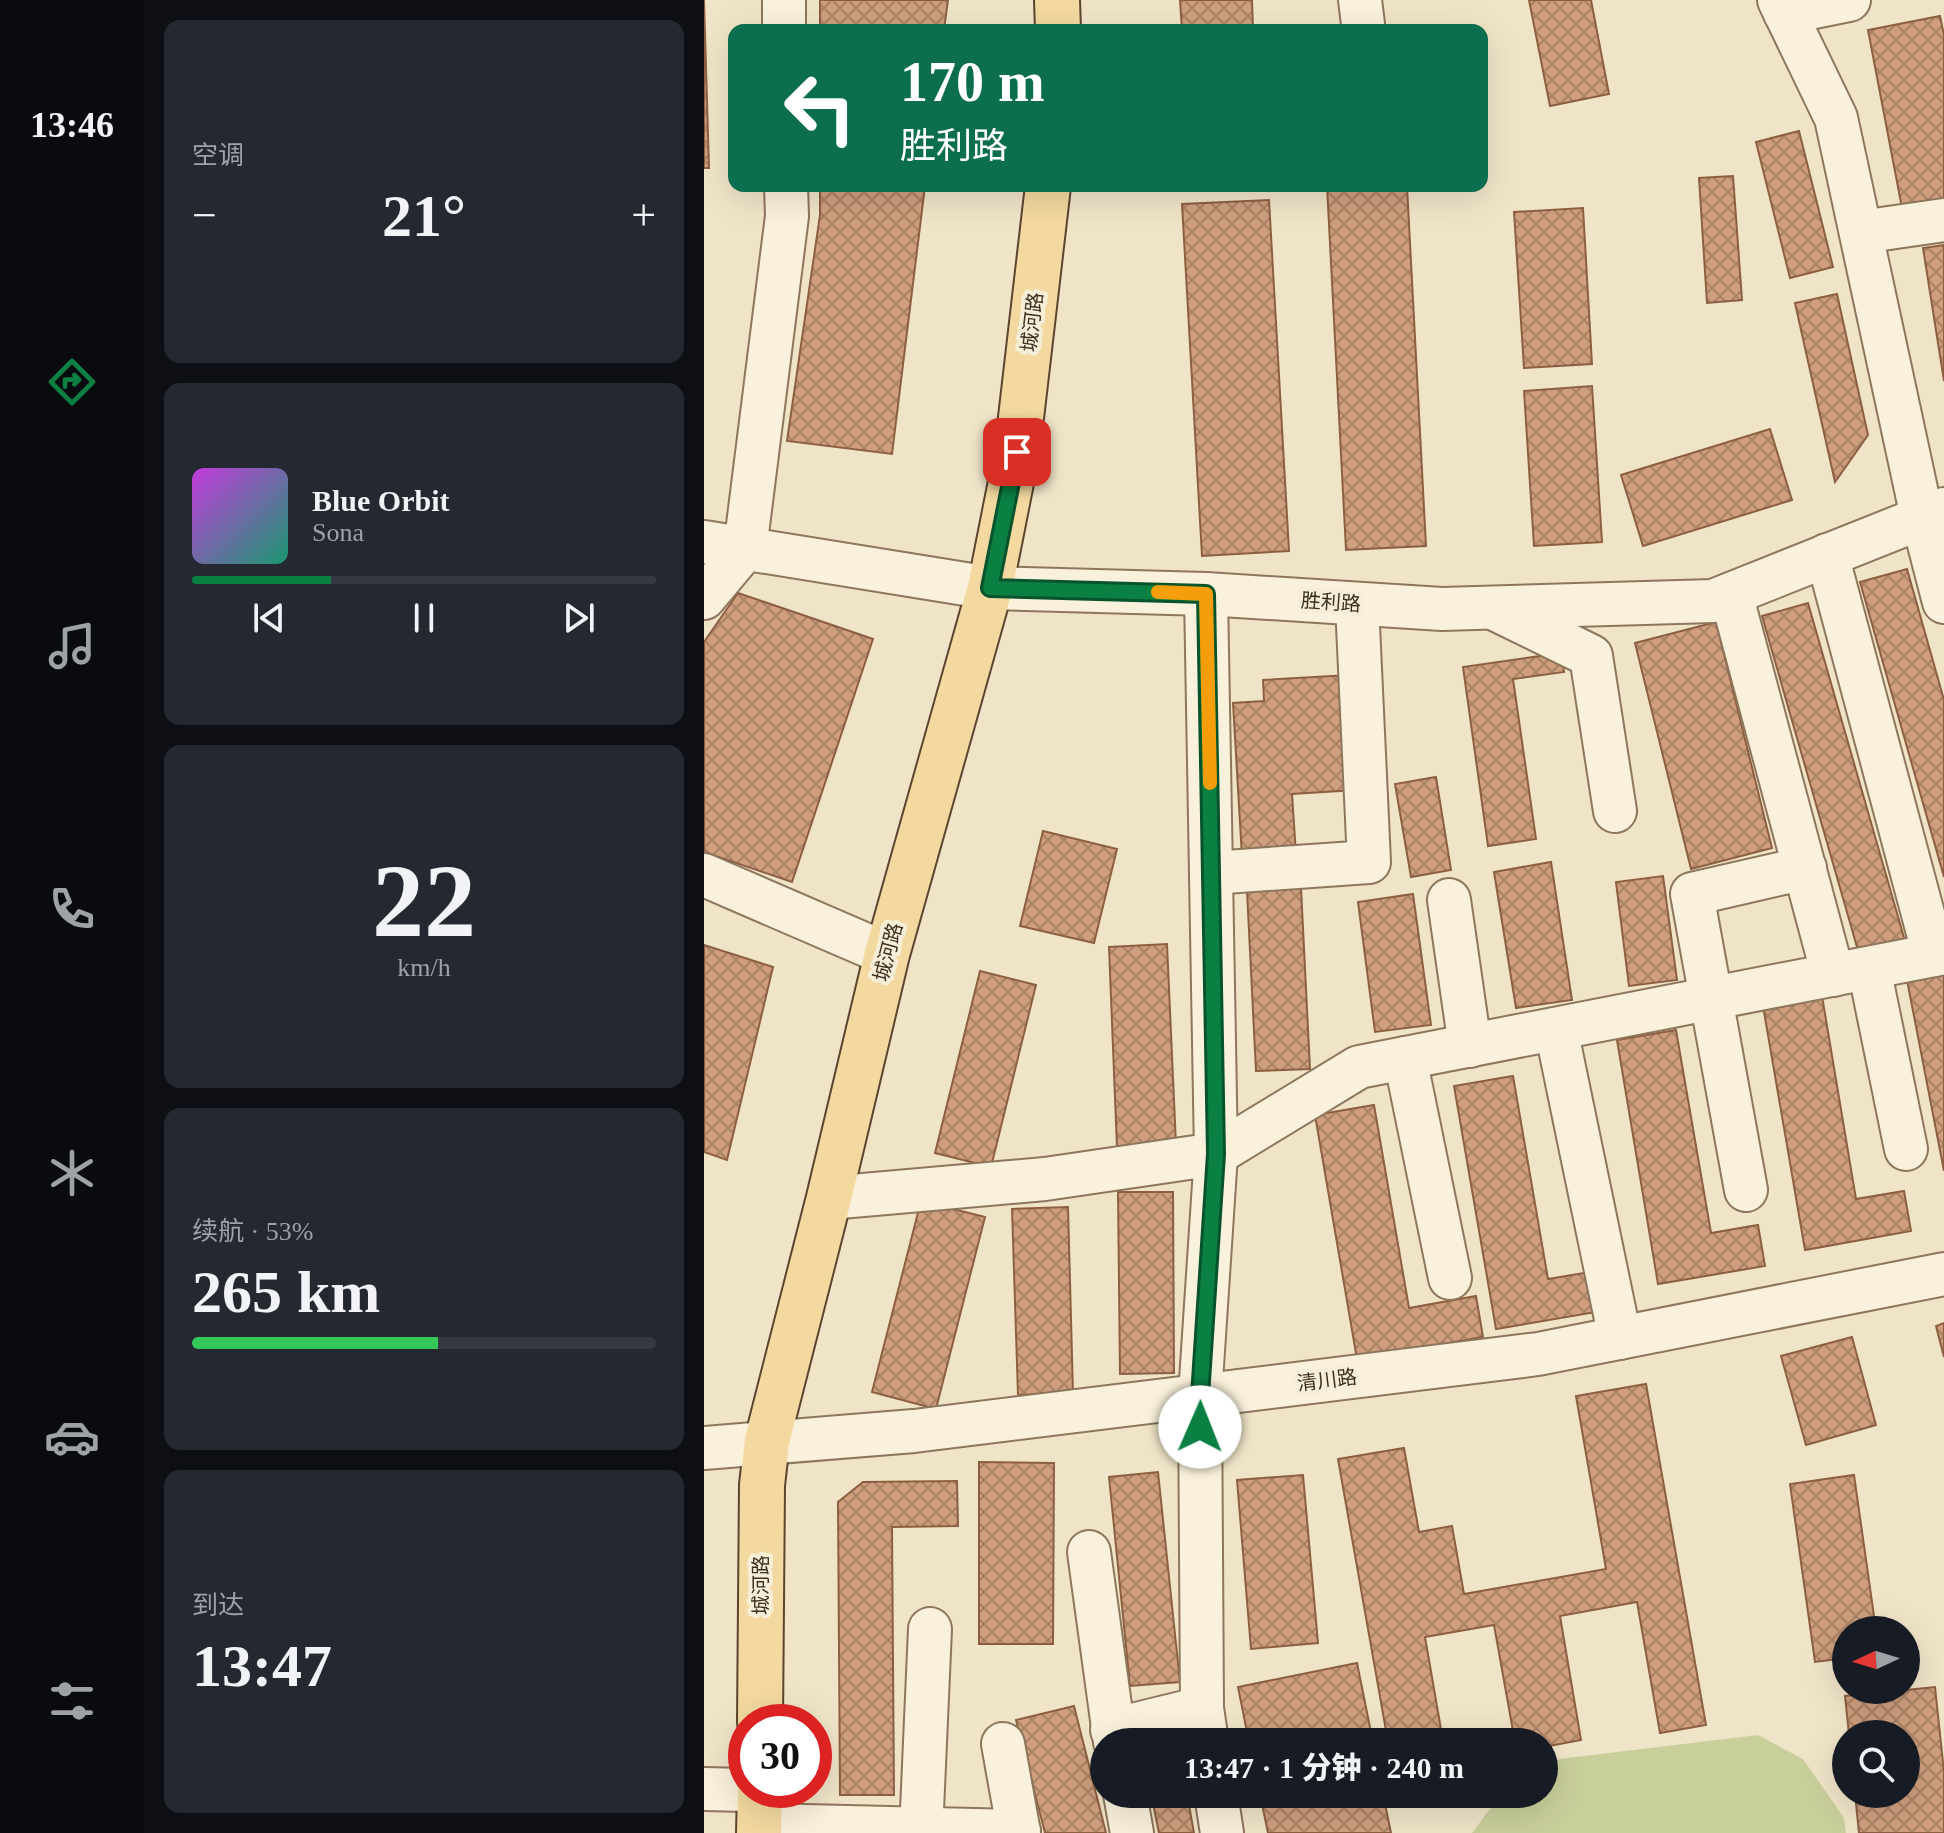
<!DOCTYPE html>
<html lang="zh">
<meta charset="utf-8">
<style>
body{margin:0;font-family:"Times New Roman","Noto Sans SC",serif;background:#242831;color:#f1f3f6;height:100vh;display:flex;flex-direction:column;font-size:30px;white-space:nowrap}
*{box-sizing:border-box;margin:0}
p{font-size:26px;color:#9ea1a6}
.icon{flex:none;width:44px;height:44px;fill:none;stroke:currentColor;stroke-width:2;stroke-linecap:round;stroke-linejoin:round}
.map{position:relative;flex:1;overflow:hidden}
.drawer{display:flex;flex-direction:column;gap:20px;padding:20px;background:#0d0f14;width:560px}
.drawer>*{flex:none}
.top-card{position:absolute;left:24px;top:24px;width:760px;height:168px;border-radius:16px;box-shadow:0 8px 32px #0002;background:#0b6e4f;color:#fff;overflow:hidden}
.needle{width:52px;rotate:266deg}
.controls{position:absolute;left:1128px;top:1616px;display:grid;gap:16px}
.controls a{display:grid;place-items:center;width:88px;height:88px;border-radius:50%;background:#171b24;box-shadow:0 8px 32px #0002;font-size:40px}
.speed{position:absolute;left:24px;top:1704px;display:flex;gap:16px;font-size:40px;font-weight:700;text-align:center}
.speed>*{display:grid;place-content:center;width:104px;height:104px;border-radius:50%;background:#171b24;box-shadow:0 8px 32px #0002;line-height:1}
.speed .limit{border:12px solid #d22;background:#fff;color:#111}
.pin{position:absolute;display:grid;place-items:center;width:68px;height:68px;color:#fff;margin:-34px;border-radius:16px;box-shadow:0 4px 12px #0006}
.me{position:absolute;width:88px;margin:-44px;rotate:1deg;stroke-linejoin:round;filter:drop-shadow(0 0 6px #0008)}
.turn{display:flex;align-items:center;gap:28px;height:168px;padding:0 40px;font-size:36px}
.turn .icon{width:104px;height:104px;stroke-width:2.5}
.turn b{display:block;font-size:56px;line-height:68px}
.big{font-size:60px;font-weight:800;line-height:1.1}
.drawer .tile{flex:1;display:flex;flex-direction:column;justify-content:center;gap:12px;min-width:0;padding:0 28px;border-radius:16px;background:#242831}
.drawer .dial{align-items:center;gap:0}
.dial b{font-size:104px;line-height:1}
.song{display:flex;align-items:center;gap:24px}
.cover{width:96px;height:96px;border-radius:12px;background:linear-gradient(135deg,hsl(290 70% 55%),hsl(160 70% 35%))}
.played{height:8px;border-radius:4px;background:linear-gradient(90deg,#0b8043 30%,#363941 30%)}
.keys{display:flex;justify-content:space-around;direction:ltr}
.heat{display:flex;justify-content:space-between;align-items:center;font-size:44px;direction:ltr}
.charge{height:12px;border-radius:6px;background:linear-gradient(90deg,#34c759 53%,#363941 0)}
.trip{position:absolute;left:386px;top:1728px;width:468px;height:80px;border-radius:40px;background:#171b24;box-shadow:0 8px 32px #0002;font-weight:800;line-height:80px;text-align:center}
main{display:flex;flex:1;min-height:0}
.tab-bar{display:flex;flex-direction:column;width:144px;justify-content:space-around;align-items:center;background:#090b0e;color:#9ea1a6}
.tab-bar .icon{width:56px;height:56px}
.tab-bar .on{color:#0b8043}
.tab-bar b{font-size:36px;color:#f1f3f6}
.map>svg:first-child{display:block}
.pitch{fill:#c9cf9b}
.building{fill:url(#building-cross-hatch);stroke:#8d5f41;stroke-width:2}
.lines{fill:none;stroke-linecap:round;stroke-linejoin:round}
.minor-casing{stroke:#8d765c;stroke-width:46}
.major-casing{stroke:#5b4430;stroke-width:48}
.minor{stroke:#faf1dc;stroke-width:42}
.major{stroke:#f3d9a0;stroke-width:44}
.route-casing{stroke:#07532c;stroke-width:20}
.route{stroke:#0b8043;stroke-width:14}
.slow{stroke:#f59e0b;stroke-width:14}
.labels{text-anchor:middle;stroke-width:8;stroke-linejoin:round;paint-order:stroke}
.street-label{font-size:20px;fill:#3d2e20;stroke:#f7eed8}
</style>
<main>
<nav class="tab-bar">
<b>13:46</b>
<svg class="icon on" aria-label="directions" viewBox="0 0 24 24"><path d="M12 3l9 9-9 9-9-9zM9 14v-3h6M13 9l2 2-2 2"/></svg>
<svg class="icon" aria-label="music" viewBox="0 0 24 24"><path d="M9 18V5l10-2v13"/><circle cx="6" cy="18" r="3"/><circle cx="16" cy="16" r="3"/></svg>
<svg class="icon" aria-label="phone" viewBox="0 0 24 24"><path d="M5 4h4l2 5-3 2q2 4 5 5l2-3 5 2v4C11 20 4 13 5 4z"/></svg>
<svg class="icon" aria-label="climate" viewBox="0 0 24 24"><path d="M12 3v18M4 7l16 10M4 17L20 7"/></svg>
<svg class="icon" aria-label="car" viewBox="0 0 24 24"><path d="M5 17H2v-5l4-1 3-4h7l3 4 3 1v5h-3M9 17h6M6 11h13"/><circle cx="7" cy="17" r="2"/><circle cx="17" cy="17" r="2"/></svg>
<svg class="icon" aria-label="filters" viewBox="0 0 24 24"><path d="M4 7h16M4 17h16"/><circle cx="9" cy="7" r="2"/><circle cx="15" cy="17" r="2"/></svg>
</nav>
<section class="drawer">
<div class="tile"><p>空调</p>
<div class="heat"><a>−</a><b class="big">21°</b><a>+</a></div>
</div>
<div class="tile">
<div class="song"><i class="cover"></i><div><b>Blue Orbit</b><p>Sona</p></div></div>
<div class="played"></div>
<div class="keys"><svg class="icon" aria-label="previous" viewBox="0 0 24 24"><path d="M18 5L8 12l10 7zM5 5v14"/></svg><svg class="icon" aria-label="pause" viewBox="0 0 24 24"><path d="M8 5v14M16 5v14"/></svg><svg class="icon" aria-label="next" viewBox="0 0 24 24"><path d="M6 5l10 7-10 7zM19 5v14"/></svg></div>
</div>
<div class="tile dial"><b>22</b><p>km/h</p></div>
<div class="tile"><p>续航 · 53%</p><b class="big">265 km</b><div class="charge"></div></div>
<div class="tile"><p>到达</p><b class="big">13:47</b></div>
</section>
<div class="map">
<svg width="1240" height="1833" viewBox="0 0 1240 1833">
<defs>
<pattern id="building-cross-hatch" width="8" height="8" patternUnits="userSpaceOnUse" patternTransform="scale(2)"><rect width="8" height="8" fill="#cf9f7d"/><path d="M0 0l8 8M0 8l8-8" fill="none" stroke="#a98266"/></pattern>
</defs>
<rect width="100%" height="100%" fill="#f0e4c8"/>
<path class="pitch" d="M1054 1735 1099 1759 1140 1818 1142 1833H768L797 1794H840V1767L855 1759Z"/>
<g class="building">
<path d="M0 0 5 168H0Z"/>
<path d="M116 0H244L240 30H116Z"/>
<path d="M476 0H548L549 30H478Z"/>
<path d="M825 0H887L905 94 846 106Z"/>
<path d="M1236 16 1240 35V200L1198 208 1164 30Z"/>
<path d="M1095 131 1129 267 1086 278 1052 142Z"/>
<path d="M1029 176 1038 300 1003 303 995 178Z"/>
<path d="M116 186H221L188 454 83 441 116 215Z"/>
<path d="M623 186H703L722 546 642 550Z"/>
<path d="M565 200 585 551 498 556 478 204Z"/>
<path d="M879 208 888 364 820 368 810 212Z"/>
<path d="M1240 245V381L1219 248Z"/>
<path d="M1133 294 1164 435 1131 482 1091 303Z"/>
<path d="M888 386 898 542 830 546 820 391Z"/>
<path d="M1066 429 1088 500 939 546 917 475Z"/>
<path d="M1203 569 1240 700V877L1156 582Z"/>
<path d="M34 593 169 639 88 882 0 852V642Z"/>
<path d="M1104 603 1201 941 1155 954 1058 616Z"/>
<path d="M1012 622 1068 848 987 869 931 643Z"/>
<path d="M857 653 860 672 809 679 832 839 784 846 759 667Z"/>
<path d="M645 675 652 790 588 794 592 854 538 857 529 703 560 701 559 680Z"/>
<path d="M732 777 747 870 707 877 691 784Z"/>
<path d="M339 831 413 849 390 943 316 926Z"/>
<path d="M847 862 868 1000 812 1008 790 872Z"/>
<path d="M959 876 973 980 925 986 912 882Z"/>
<path d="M597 888 606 1069 552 1071 543 891Z"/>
<path d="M709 894 727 1025 671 1032 654 902Z"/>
<path d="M463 944 472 1145 413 1148 405 947Z"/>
<path d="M0 945 69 967 23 1160 0 1152Z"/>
<path d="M276 971 332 985 287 1167 231 1153Z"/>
<path d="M1240 973V1171L1203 980Z"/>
<path d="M1118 996 1152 1199 1200 1191 1207 1231 1101 1250 1059 1006Z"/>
<path d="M972 1030 1007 1233 1054 1225 1061 1266 954 1284 913 1040Z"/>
<path d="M809 1076 844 1279 892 1271 898 1311 792 1329 750 1086Z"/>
<path d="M670 1105 705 1308 772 1296 779 1337 653 1359 611 1115Z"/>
<path d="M414 1192H469L470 1373 416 1374Z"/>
<path d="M217 1201 281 1217 232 1409 168 1392Z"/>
<path d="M364 1207 369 1393 314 1395 308 1209Z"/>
<path d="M1240 1323V1357L1232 1326Z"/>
<path d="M1148 1337 1172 1425 1102 1445 1077 1356Z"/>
<path d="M942 1384 1002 1725 956 1733 933 1602 856 1616 877 1740 840 1747V1742H811L790 1625 721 1637 738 1735 684 1742 634 1459 700 1448 715 1532 748 1526 760 1594 902 1569 872 1396Z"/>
<path d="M275 1462 350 1463 349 1644H275Z"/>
<path d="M454 1472 476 1682 426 1686 405 1477Z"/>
<path d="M599 1475 614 1643 547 1649 533 1480Z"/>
<path d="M1150 1475 1172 1630H1142V1658L1111 1662 1086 1484Z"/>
<path d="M253 1481 254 1526 188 1527 190 1795H136L134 1502 159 1482Z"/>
<path d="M653 1663 669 1742H545L534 1687Z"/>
<path d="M1231 1687 1240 1772V1833H1155L1151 1794H1202V1734H1145L1141 1696Z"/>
<path d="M370 1706 402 1833H341L312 1720Z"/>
<path d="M447 1794H483L490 1833H455Z"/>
<path d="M556 1794H679L687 1833H564Z"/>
</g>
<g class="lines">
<g class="minor-casing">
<g id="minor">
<path d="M80 0V30"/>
<path d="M656 0 659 24"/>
<path d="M1075 0 1132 118 1218 517 1240 602"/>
<path d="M1081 13 1145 0"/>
<path d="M1157 232 1240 220"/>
<path d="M0 542 286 588 502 594 738 609 1009 601 1240 509"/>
<path d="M1123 555 1230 955"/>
<path d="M502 594 512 1154 496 1396 498 1708 503 1742"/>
<path d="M1027 594 1129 975"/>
<path d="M0 598 41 549 83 216 82 186"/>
<path d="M793 610 887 656 911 811"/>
<path d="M507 873 665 862 653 604"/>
<path d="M0 875 183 954"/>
<path d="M745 900 766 1046"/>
<path d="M1165 968 1202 1149"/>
<path d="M852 1029 916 1338"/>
<path d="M701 1058 746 1278"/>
<path d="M1042 1190 988 894 1101 868"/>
<path d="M125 1198 341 1179 512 1154 655 1067 1240 953"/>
<path d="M0 1448 210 1431 834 1354 1240 1274"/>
<path d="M385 1552 411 1742"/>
<path d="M408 1730 498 1708"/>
<path d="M299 1744 315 1833"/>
<path d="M0 1789 42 1790"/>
<path d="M421 1794 428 1833"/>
<path d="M512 1794 518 1833"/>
<path d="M55 1825 315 1831"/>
<path d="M217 1833 226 1629"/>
</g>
</g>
<g class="major-casing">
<g id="major">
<path d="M353 0 354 30"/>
<path d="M56 1722 58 1485 63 1441 125 1198 183 954 286 588 313 452 344 186"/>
<path d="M55 1833 56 1790"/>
</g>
</g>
<use href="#minor" class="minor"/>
<use href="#major" class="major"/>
</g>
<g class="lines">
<g class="route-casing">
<path id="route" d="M313 452 286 588 502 594 512 1154 496 1396V1427"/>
</g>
<use href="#route" class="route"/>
<path class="slow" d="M454 592 502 594 506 783"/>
</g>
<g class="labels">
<g class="street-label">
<text transform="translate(328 322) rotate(-83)" y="7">城河路</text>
<text transform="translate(627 602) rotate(4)" y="7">胜利路</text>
<text transform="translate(184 952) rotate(-75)" y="7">城河路</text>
<text transform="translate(623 1380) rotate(-7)" y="7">清川路</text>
<text transform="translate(57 1585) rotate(-90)" y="7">城河路</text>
</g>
</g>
</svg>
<div class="controls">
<a><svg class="needle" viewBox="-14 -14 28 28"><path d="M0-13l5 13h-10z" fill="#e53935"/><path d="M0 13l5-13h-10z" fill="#9ea1a6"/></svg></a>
<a><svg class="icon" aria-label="search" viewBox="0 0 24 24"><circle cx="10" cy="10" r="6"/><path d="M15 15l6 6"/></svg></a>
</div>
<div class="speed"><div class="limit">30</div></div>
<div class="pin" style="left:313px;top:452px;background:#d93025"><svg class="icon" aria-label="arrive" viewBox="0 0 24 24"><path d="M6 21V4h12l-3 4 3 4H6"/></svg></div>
<svg class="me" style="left:496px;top:1427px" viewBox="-20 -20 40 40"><circle r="19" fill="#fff"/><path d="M0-13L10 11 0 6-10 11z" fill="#0b8043"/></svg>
<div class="trip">13:47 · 1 分钟 · 240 m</div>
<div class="top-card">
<div class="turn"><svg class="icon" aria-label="left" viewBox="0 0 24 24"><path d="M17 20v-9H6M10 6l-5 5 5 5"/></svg><div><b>170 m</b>胜利路</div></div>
</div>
</div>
</main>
